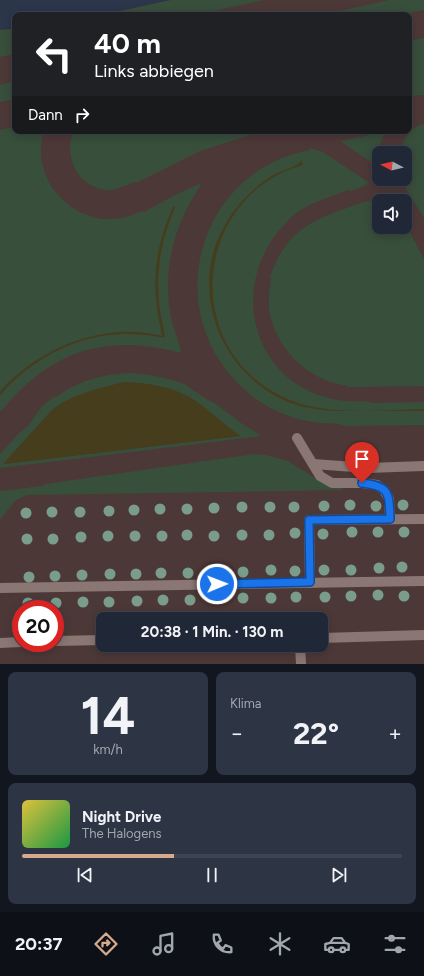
<!DOCTYPE html>
<html lang="de">
<meta charset="utf-8">
<style>
body{margin:0;font-family:Figtree,sans-serif;background:#2d3443;color:#f1f3f6;height:100vh;display:flex;flex-direction:column;font-size:15px;white-space:nowrap}
*{box-sizing:border-box;margin:0}
p{font-size:13px;color:#a2a6ae}
.icon{flex:none;width:22px;height:22px;fill:none;stroke:currentColor;stroke-width:2;stroke-linecap:round;stroke-linejoin:round}
.map{position:relative;height:664px;overflow:hidden}
.details{display:flex;flex-direction:column;gap:8px;padding:8px;background:#12161f;flex:1}
.details>*{flex:none}
.hud{position:absolute;left:12px;top:12px;width:400px;height:122px;border-radius:8px;box-shadow:0 2px 10px #0003,0 0 0 1px #3d4453;background:#202124;color:#fff;overflow:hidden}
.needle{width:26px;rotate:277deg}
.fabs{position:absolute;left:372px;top:146px;display:grid;gap:8px}
.fabs a{display:grid;place-items:center;width:40px;height:40px;border-radius:8px;background:#202838;box-shadow:0 2px 10px #0003,0 0 0 1px #3d4453;font-size:20px}
.speed{position:absolute;left:12px;top:600px;display:flex;gap:8px;font-size:20px;font-weight:700;text-align:center}
.speed>*{display:grid;place-content:center;width:52px;height:52px;border-radius:50%;background:#202838;box-shadow:0 2px 10px #0003,0 0 0 1px #3d4453;line-height:1}
.speed .limit{border:6px solid #d22;background:#fff;color:#111}
.pin{position:absolute;display:grid;place-items:center;width:34px;height:34px;color:#fff;margin:-41px -17px;border-radius:50% 50% 50% 0;rotate:-45deg;box-shadow:0 0 4px #0007}
.pin .icon{rotate:45deg}
.me{position:absolute;width:44px;margin:-22px;rotate:89deg;stroke-linejoin:round;filter:drop-shadow(0 0 3px #0008)}
.turn{display:flex;align-items:center;gap:14px;height:84px;padding:0 16px;font-size:18px}
.turn .icon{width:52px;height:52px;stroke-width:2.5}
.turn b{display:block;font-size:28px;line-height:34px}
.then{display:flex;align-items:center;height:38px;padding:0 16px;background:#0003;gap:8px;font-size:15px}
.big{font-size:30px;font-weight:700;line-height:1.1}
.details .widget{flex:1;display:flex;flex-direction:column;justify-content:center;gap:6px;min-width:0;padding:0 14px;border-radius:8px;background:#2d3443}
.details .dial{align-items:center;gap:0}
.dial b{font-size:52px;line-height:1}
.song{display:flex;align-items:center;gap:12px}
.cover{width:48px;height:48px;border-radius:6px;background:linear-gradient(135deg,hsl(50 70% 55%),hsl(140 70% 35%))}
.played{height:4px;border-radius:2px;background:linear-gradient(90deg,#d6ab8b 40%,#3d4453 40%)}
.keys{display:flex;justify-content:space-around;direction:ltr}
.heat{display:flex;justify-content:space-between;align-items:center;font-size:22px;direction:ltr}
.details .tiles{flex:1;display:grid;gap:8px;grid-template-columns:1fr 1fr}
.widget:last-child{grid-column:span 2}
.trip{position:absolute;left:96px;top:612px;width:232px;height:40px;border-radius:8px;background:#202838;box-shadow:0 2px 10px #0003,0 0 0 1px #3d4453;font-weight:700;line-height:40px;text-align:center}
.tab-bar{display:flex;height:64px;justify-content:space-around;align-items:center;background:#0d1016;color:#a2a6ae}
.tab-bar .icon{width:28px;height:28px}
.tab-bar .active{color:#d6ab8b}
.tab-bar b{font-size:18px;color:#f1f3f6}
.map>svg:first-child{display:block}
.industrial{fill:#4c3837;fill-rule:evenodd}
.green{fill:#384f3b;fill-rule:evenodd}
.sand{fill:#463d1d}
.lines{fill:none;stroke-linecap:round;stroke-linejoin:round}
.minor{stroke:#8a7673;stroke-width:10}
.tree{fill:#799c8b}
.route-casing{stroke:#114b97;stroke-width:10}
.route{stroke:#1a73e8;stroke-width:7}
</style>
<div class="map">
<svg width="424" height="664" viewBox="0 0 424 664">
<rect width="100%" height="100%" fill="#2b364b"/>
<path class="industrial" d="M171 0H424V664H0V30L15 29V131H409V15H102ZM379 153H405V179H379ZM379 201H405V227H379ZM21 609H55V643H21ZM103 619H321V645H103Z"/>
<g class="green">
<path d="M171 0H264L195 15H102Z"/>
<path d="M390 0H424V10L400 15H321Z"/>
<path d="M15 29V54L0 57V30Z"/>
<path d="M424 38V95L409 96V41Z"/>
<path d="M15 81V99L0 102V85Z"/>
<path d="M424 124V218L401 180V179H405V153H400C402 140 411 126 424 124Z"/>
<path d="M15 127V131H43C40 144 40 158 44 170 52 197 78 217 105 219 113 219 122 219 129 216 135 215 138 211 144 212L171 197 199 184 201 185C174 224 162 270 171 317 173 329 180 342 181 353 107 333 52 350 3 409L0 411V395C31 360 74 335 121 334 130 334 138 334 146 335 152 335 159 338 164 337 163 322 158 307 158 291 156 262 163 234 175 207L174 206 173 207C153 253 152 287 163 336 101 324 42 345 0 392V130Z"/>
<path d="M74 131H262L200 151 138 182C131 181 120 190 109 190 79 190 62 156 74 131Z"/>
<path d="M385 132 379 149 378 165 377 166 340 141Z"/>
<path d="M310 148 323 152 368 182 367 185 351 191 348 190C331 197 311 202 296 213 291 217 287 222 283 226 242 270 242 341 291 380 307 392 328 400 347 401 355 402 364 400 372 403L424 402V425L344 426C337 422 327 424 320 423 292 420 265 409 244 389 159 313 196 171 310 150Z"/>
<path d="M370 201 372 203 379 204V227H405V223L424 259V386L348 387C344 384 339 385 334 383 329 382 324 380 319 377 293 364 274 339 269 310 268 299 270 289 271 279L270 277C284 238 302 224 341 210 350 207 360 202 370 201Z"/>
<path d="M129 373C148 374 166 377 184 384 191 388 211 403 215 403L241 423 262 436 0 468V454L19 433 28 426 42 406 53 397H56L68 389 88 380 108 375ZM142 383 170 389 195 401 240 436 4 464 52 410Z"/>
<path d="M254 454 266 455 288 461 326 485 343 487V490L27 495 16 500 0 520V491L42 486 45 484Z"/>
</g>
<g class="sand">
<path d="M301 160 303 165C195 195 179 345 281 396 321 417 379 410 424 409V411C404 411 383 411 363 411 345 411 327 412 309 408 229 392 183 297 225 225 236 205 253 188 273 175 281 170 297 168 301 160Z"/>
<path d="M175 206 164 238 160 258 158 279 159 306 165 337C159 338 152 335 147 335 139 334 130 334 122 334 76 335 30 360 0 395V392L2 389C41 347 105 321 162 336 160 324 157 312 156 299 153 268 160 235 173 207Z"/>
<path d="M124 382C149 383 175 387 196 401 211 412 225 425 240 436L3 464 52 410C72 394 99 388 124 382Z"/>
</g>
<g class="lines">
<g class="minor">
<path d="M297 438 320 476 332 483H362L377 485 384 490 389 499 390 519"/>
<path d="M313 464 368 468 424 466"/>
<path d="M310 583 309 520 424 519"/>
<path d="M0 588 424 581"/>
<path d="M321 638 424 635"/>
<path d="M55 641 103 640"/>
<path d="M0 643 21 642"/>
<path d="M300 645 301 664"/>
</g>
</g>
<g class="tree">
<circle cx="350" cy="505" r="5.5"/>
<circle cx="403" cy="505" r="5.5"/>
<circle cx="324" cy="506" r="5.5"/>
<circle cx="376" cy="506" r="5.5"/>
<circle cx="242" cy="507" r="5.5"/>
<circle cx="270" cy="507" r="5.5"/>
<circle cx="294" cy="507" r="5.5"/>
<circle cx="214" cy="508" r="5.5"/>
<circle cx="160" cy="509" r="5.5"/>
<circle cx="187" cy="509" r="5.5"/>
<circle cx="134" cy="510" r="5.5"/>
<circle cx="109" cy="511" r="5.5"/>
<circle cx="52" cy="512" r="5.5"/>
<circle cx="80" cy="512" r="5.5"/>
<circle cx="26" cy="513" r="5.5"/>
<circle cx="352" cy="532" r="5.5"/>
<circle cx="378" cy="532" r="5.5"/>
<circle cx="404" cy="532" r="5.5"/>
<circle cx="295" cy="533" r="5.5"/>
<circle cx="323" cy="534" r="5.5"/>
<circle cx="187" cy="535" r="5.5"/>
<circle cx="242" cy="535" r="5.5"/>
<circle cx="269" cy="535" r="5.5"/>
<circle cx="108" cy="536" r="5.5"/>
<circle cx="135" cy="536" r="5.5"/>
<circle cx="162" cy="536" r="5.5"/>
<circle cx="214" cy="536" r="5.5"/>
<circle cx="81" cy="537" r="5.5"/>
<circle cx="27" cy="539" r="5.5"/>
<circle cx="53" cy="539" r="5.5"/>
<circle cx="402" cy="567" r="5.5"/>
<circle cx="379" cy="568" r="5.5"/>
<circle cx="271" cy="570" r="5.5"/>
<circle cx="324" cy="570" r="5.5"/>
<circle cx="351" cy="570" r="5.5"/>
<circle cx="295" cy="571" r="5.5"/>
<circle cx="217" cy="572" r="5.5"/>
<circle cx="243" cy="572" r="5.5"/>
<circle cx="161" cy="573" r="5.5"/>
<circle cx="188" cy="573" r="5.5"/>
<circle cx="110" cy="574" r="5.5"/>
<circle cx="136" cy="574" r="5.5"/>
<circle cx="82" cy="575" r="5.5"/>
<circle cx="55" cy="576" r="5.5"/>
<circle cx="29" cy="577" r="5.5"/>
<circle cx="378" cy="595" r="5.5"/>
<circle cx="351" cy="596" r="5.5"/>
<circle cx="404" cy="596" r="5.5"/>
<circle cx="296" cy="597" r="5.5"/>
<circle cx="325" cy="597" r="5.5"/>
<circle cx="217" cy="598" r="5.5"/>
<circle cx="243" cy="598" r="5.5"/>
<circle cx="271" cy="598" r="5.5"/>
<circle cx="163" cy="600" r="5.5"/>
<circle cx="190" cy="600" r="5.5"/>
<circle cx="137" cy="601" r="5.5"/>
<circle cx="83" cy="602" r="5.5"/>
<circle cx="109" cy="602" r="5.5"/>
<circle cx="28" cy="603" r="5.5"/>
<circle cx="56" cy="603" r="5.5"/>
</g>
<g class="lines">
<g class="route-casing">
<path id="route" d="M217 584 310 582 309 520 390 519C389 493 390 486 362 483"/>
</g>
<use href="#route" class="route"/>
</g>
</svg>
<div class="fabs">
<a><svg class="needle" viewBox="-14 -14 28 28"><path d="M0-13l5 13h-10z" fill="#e53935"/><path d="M0 13l5-13h-10z" fill="#a2a6ae"/></svg></a>
<a><svg class="icon" aria-label="sound" viewBox="0 0 24 24"><path d="M4 9h4l5-4v14l-5-4H4zM17 9q2 3 0 6"/></svg></a>
</div>
<div class="speed"><div class="limit">20</div></div>
<div class="pin" style="left:362px;top:483px;background:#d93025"><svg class="icon" aria-label="arrive" viewBox="0 0 24 24"><path d="M6 21V4h12l-3 4 3 4H6"/></svg></div>
<svg class="me" style="left:217px;top:584px" viewBox="-20 -20 40 40"><circle r="17" fill="#1a73e8" stroke="#fff" stroke-width="3"/><path d="M0-11L8 9 0 5-8 9z" fill="#fff"/></svg>
<div class="trip">20:38 · 1 Min. · 130 m</div>
<div class="hud">
<div class="turn"><svg class="icon" aria-label="left" viewBox="0 0 24 24"><path d="M17 20v-9H6M10 6l-5 5 5 5"/></svg><div><b>40 m</b>Links abbiegen</div></div>
<div class="then">Dann<svg class="icon" aria-label="right" viewBox="0 0 24 24"><path d="M7 20v-9h11M14 6l5 5-5 5"/></svg></div>
</div>
</div>
<section class="details">
<div class="tiles">
<div class="widget dial"><b>14</b><p>km/h</p></div>
<div class="widget"><p>Klima</p>
<div class="heat"><a>−</a><b class="big">22°</b><a>+</a></div>
</div>
<div class="widget">
<div class="song"><i class="cover"></i><div><b>Night Drive</b><p>The Halogens</p></div></div>
<div class="played"></div>
<div class="keys"><svg class="icon" aria-label="previous" viewBox="0 0 24 24"><path d="M18 5L8 12l10 7zM5 5v14"/></svg><svg class="icon" aria-label="pause" viewBox="0 0 24 24"><path d="M8 5v14M16 5v14"/></svg><svg class="icon" aria-label="next" viewBox="0 0 24 24"><path d="M6 5l10 7-10 7zM19 5v14"/></svg></div>
</div>
</div>
</section>
<nav class="tab-bar">
<b>20:37</b>
<svg class="icon active" aria-label="directions" viewBox="0 0 24 24"><path d="M12 3l9 9-9 9-9-9zM9 14v-3h6M13 9l2 2-2 2"/></svg>
<svg class="icon" aria-label="music" viewBox="0 0 24 24"><path d="M9 18V5l10-2v13"/><circle cx="6" cy="18" r="3"/><circle cx="16" cy="16" r="3"/></svg>
<svg class="icon" aria-label="phone" viewBox="0 0 24 24"><path d="M5 4h4l2 5-3 2q2 4 5 5l2-3 5 2v4C11 20 4 13 5 4z"/></svg>
<svg class="icon" aria-label="climate" viewBox="0 0 24 24"><path d="M12 3v18M4 7l16 10M4 17L20 7"/></svg>
<svg class="icon" aria-label="car" viewBox="0 0 24 24"><path d="M5 17H2v-5l4-1 3-4h7l3 4 3 1v5h-3M9 17h6M6 11h13"/><circle cx="7" cy="17" r="2"/><circle cx="17" cy="17" r="2"/></svg>
<svg class="icon" aria-label="filters" viewBox="0 0 24 24"><path d="M4 7h16M4 17h16"/><circle cx="9" cy="7" r="2"/><circle cx="15" cy="17" r="2"/></svg>
</nav>
